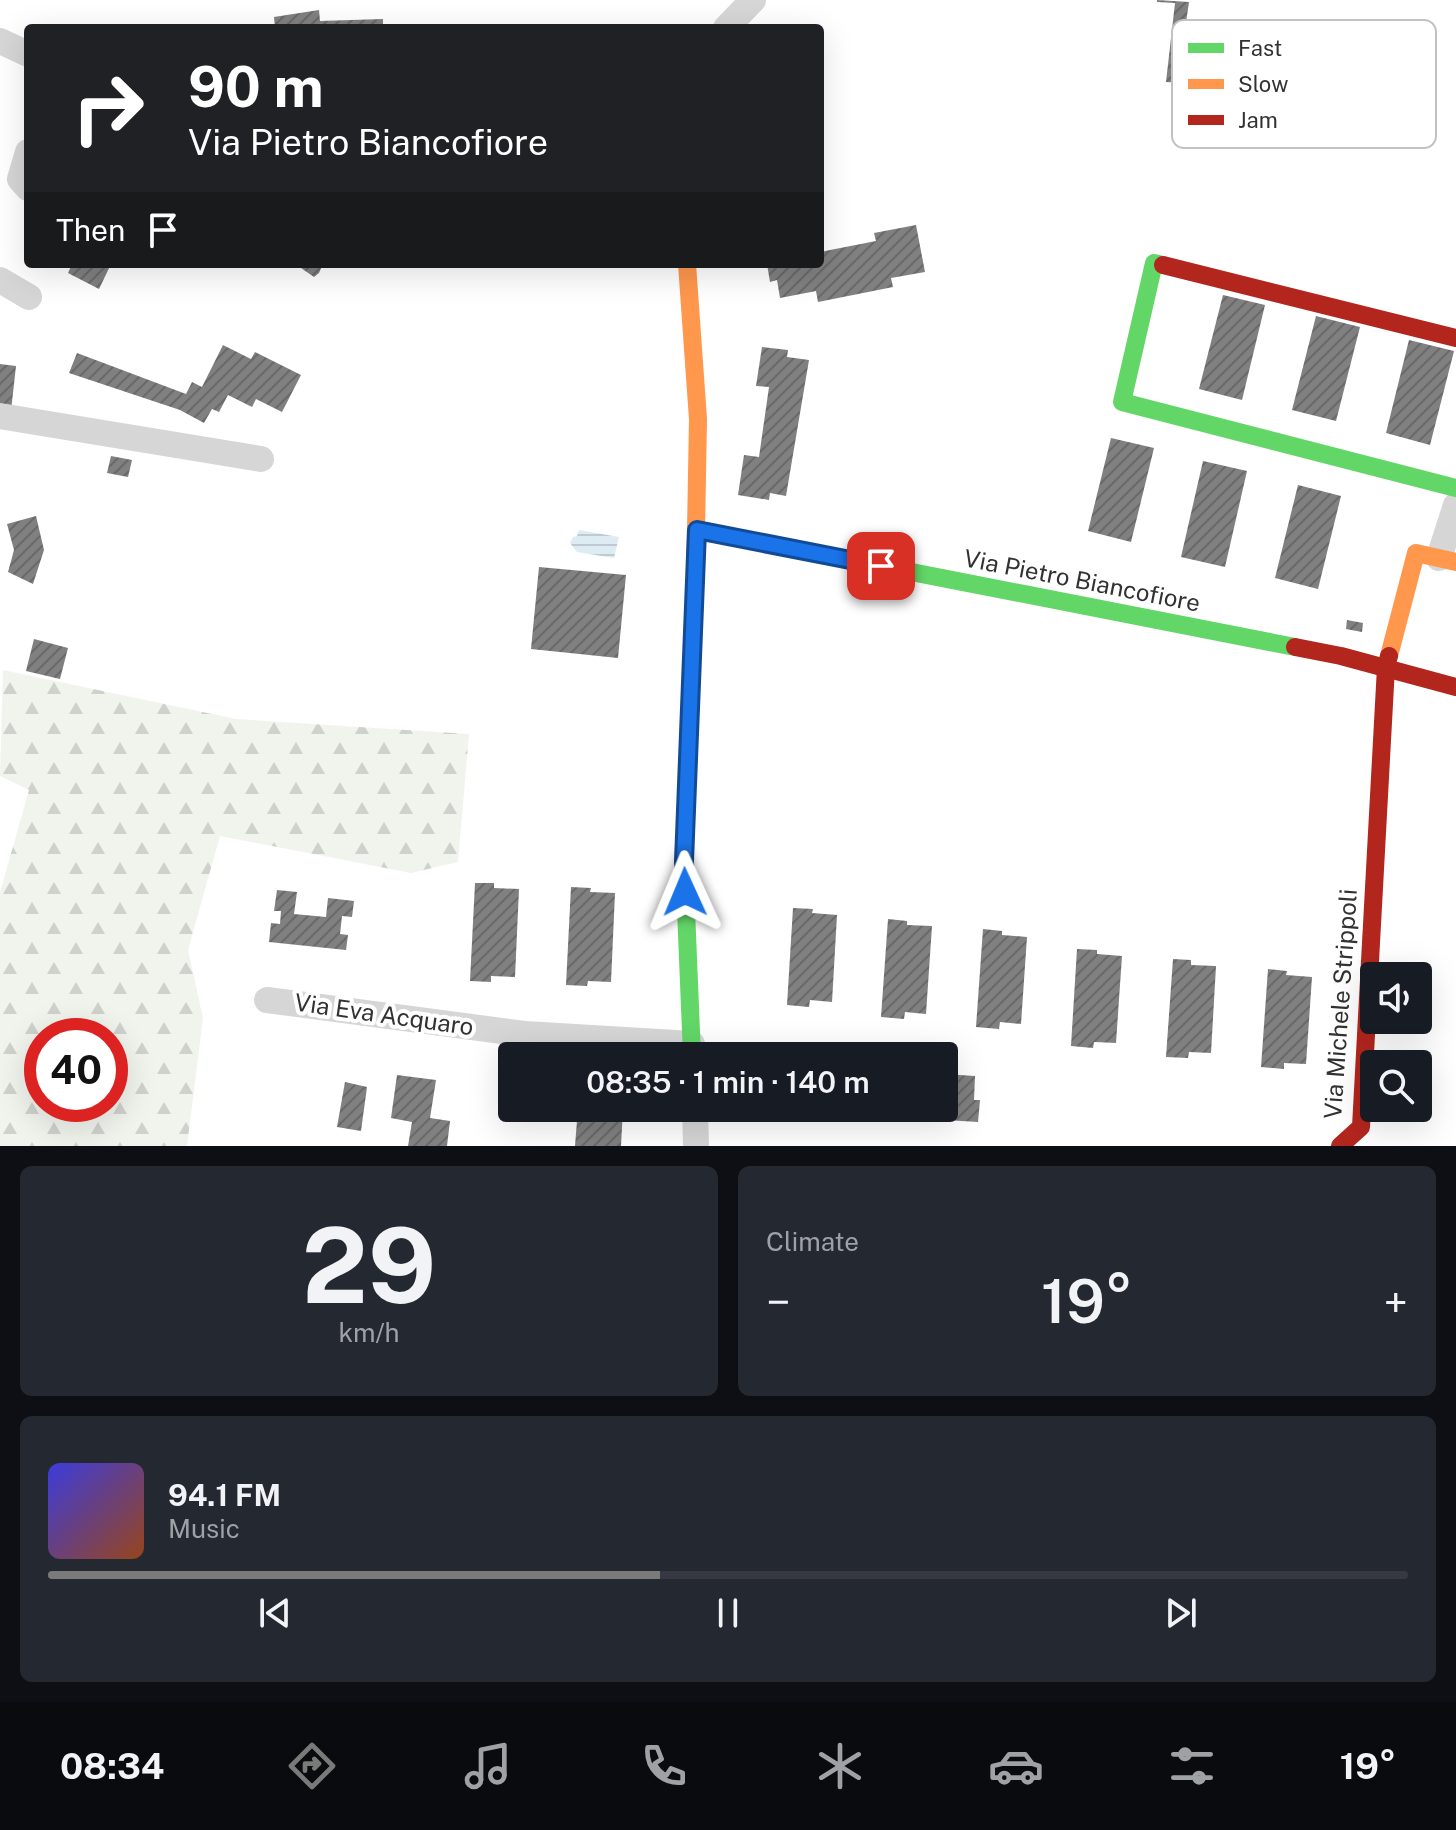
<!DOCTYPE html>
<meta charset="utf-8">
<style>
body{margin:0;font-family:"Public Sans",sans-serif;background:#242831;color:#f1f3f6;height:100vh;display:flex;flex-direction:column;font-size:30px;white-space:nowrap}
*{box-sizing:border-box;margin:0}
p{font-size:26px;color:#9ea1a6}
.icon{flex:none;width:44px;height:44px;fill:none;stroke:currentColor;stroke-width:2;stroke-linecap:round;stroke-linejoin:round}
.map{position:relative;height:1146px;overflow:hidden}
.panel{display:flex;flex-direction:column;gap:20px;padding:20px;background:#0d0f14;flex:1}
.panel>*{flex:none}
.top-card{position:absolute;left:24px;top:24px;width:800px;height:244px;border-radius:8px;box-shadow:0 8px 32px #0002;background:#202124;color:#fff;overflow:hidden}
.tools{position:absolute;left:1360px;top:962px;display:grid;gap:16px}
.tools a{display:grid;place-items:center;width:72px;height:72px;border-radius:8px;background:#171b24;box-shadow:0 8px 32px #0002;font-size:40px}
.speed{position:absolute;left:24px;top:1018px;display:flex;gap:16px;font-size:40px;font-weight:700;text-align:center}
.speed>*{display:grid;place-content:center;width:104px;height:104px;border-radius:50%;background:#171b24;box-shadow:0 8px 32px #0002;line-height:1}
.speed .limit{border:12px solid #d22;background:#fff;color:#111}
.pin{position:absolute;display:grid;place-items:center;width:68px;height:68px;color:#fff;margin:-34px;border-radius:16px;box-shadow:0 4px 12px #0006}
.me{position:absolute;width:88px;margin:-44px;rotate:359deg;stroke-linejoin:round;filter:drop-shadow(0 0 6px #0008)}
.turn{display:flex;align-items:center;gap:28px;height:168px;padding:0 32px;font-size:36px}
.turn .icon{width:104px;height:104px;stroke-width:2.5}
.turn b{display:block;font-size:56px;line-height:68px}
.then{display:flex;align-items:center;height:76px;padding:0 32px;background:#0003;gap:16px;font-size:30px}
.big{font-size:60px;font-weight:600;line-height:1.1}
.panel .card{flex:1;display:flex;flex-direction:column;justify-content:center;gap:12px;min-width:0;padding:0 28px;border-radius:12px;background:#242831}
.panel .dial{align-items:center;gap:0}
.dial b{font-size:104px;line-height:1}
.song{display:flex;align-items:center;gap:24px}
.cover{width:96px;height:96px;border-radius:12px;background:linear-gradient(135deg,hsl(240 70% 55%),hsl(20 70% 35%))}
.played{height:8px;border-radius:4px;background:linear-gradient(90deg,#7a7a7a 45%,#363941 45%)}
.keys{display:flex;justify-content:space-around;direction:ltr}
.heat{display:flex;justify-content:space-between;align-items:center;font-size:44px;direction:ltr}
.panel .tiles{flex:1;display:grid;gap:20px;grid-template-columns:1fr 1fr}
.card:last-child{grid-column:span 2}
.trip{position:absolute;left:498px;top:1042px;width:460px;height:80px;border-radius:8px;background:#171b24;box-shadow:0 8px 32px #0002;font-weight:600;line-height:80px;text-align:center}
.dock{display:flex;height:128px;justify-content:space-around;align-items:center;background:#090b0e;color:#9ea1a6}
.dock .icon{width:56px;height:56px}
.dock .active{color:#7a7a7a}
.dock b{font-size:36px;color:#f1f3f6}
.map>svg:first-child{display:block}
.forest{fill:url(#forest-firs);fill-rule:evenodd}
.water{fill:url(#water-rules)}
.building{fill:url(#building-hatch)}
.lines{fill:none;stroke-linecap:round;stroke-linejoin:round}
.street{stroke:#d6d6d6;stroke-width:26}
.fast{stroke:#63d668;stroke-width:18}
.slow{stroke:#ff974d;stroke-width:18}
.jam{stroke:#b3261e;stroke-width:18}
.route-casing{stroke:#114b97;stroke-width:20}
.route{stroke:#1a73e8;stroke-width:14}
.labels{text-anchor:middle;stroke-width:8;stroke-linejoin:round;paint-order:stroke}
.street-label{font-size:24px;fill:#323232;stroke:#fff}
.key{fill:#fff;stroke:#c2c2c2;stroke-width:2}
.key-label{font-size:22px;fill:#323232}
</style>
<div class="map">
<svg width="1456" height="1146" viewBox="0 0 1456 1146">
<defs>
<pattern id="forest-firs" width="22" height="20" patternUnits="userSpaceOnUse" patternTransform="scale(2)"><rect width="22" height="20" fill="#f1f4ed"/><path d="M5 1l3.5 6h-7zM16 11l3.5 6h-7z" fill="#cfd2cc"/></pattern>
<pattern id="water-rules" width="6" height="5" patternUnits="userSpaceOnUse" patternTransform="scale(2)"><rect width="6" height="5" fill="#ddebf3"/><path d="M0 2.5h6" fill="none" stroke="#becad1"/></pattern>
<pattern id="building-hatch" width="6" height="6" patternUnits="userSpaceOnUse" patternTransform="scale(2)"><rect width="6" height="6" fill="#808080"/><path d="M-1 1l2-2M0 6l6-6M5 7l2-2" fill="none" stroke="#696969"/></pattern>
</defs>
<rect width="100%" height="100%" fill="#fff"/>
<path class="forest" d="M3 670 236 719 469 734 458 862 411 873 220 836 188 950 203 1018 187 1146H0V892L29 790 0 776ZM42 1036H110V1104H42Z"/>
<path class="water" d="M579 530 619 537 614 558 577 552 570 543 573 537 577 536Z"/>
<g class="building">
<path d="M1157 0 1189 2 1184 36 1212 39 1206 84 1166 82 1175 3 1157 2Z"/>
<path d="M319 10 320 21 383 19V28H275L274 17Z"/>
<path d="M916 225 925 272 891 278 893 287 818 302 816 291 780 298 777 280 770 282 767 264H820V252L876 241 874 233Z"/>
<path d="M72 264H111L99 289 68 273Z"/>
<path d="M300 264H321L322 266 319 273 314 277 301 268Z"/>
<path d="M1223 295 1265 305 1242 400 1199 389Z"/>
<path d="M1316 316 1360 327 1336 421 1292 410Z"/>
<path d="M1409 340 1454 351 1430 445 1386 433Z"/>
<path d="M223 345 251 359 255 352 301 375 282 412 256 399 252 407 228 395 219 412 212 409 204 423 180 410 69 373 77 353 186 394 192 382 202 387Z"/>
<path d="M762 347 788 350 787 357 809 360 786 496 770 493 769 500 738 495 744 455 759 457 769 387 756 386Z"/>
<path d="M0 364 16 366 11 411 0 409Z"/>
<path d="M1111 438 1154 448 1131 542 1088 531Z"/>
<path d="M111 456 132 460 128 477 107 473Z"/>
<path d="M1203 461 1247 471 1225 567 1181 557Z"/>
<path d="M1298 485 1341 496 1318 589 1275 578Z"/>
<path d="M36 516 44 550 33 584 8 572 14 550 7 524Z"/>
<path d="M539 567 626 575 618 658 531 649Z"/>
<path d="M1347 620 1363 623 1362 632 1346 629Z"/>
<path d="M34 639 68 648 60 679 26 671Z"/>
<path d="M475 883H494V888L519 889 515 977 491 976V982L470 981Z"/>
<path d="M571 887 591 888 590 892 615 893 611 982 588 981 587 986 566 985Z"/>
<path d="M277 890 297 892 294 914 326 917 328 898 354 901 352 917 342 916 340 934 348 935 346 950 269 942 271 923 280 924 281 911H274Z"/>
<path d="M793 908 813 909 812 913 837 915 832 1002 810 1000 809 1007 787 1005Z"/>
<path d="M888 919 907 921V925L932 926 926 1014 905 1012 904 1019 881 1017Z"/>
<path d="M983 929 1002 931V935L1027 937 1021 1024 1000 1022 999 1029 976 1027Z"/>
<path d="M1077 949 1097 950V954L1122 956 1116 1043 1094 1042 1093 1048 1071 1046Z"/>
<path d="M1173 959 1191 960V965L1216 966 1211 1053 1189 1052 1188 1058 1166 1057Z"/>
<path d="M1268 969 1287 971 1286 975 1312 977 1306 1064 1284 1063V1069L1261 1067Z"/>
<path d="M944 1074 975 1076 974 1100H980L978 1122 881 1116V1108H944Z"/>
<path d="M397 1075 436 1080 430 1118 450 1121 447 1146H408L412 1122 391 1118Z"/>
<path d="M345 1082 367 1087 361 1131 337 1127Z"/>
<path d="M578 1108H623L621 1146H575Z"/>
</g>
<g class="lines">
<g class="street">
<path d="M726 28 753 0"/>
<path d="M0 41 28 54"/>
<path d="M28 152 20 179 28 188"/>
<path d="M0 280 29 297"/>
<path d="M0 416 261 459"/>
<path d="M1439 558 1456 505"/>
<path d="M267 1000 525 1034 692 1044"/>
<path d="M695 1108 696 1146"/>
</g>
<g class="fast">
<path d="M1163 265 1154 263 1122 402 1456 488"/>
<path d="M697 530 1295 647"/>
<path d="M692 1056 684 861 695 587"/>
</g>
<g class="slow">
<path d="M687 264 698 419 695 587"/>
<path d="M1389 656 1416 553 1456 562"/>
</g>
<g class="jam">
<path d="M1163 265 1456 338"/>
<path d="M1295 647 1341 656 1456 687"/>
<path d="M1340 1146 1361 1127 1386 667 1389 656"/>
</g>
</g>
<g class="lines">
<g class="route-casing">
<path id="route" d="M685 892 684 861 697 530 881 566"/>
</g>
<use href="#route" class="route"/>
</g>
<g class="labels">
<g class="street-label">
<text transform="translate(1082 581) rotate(11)" y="8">Via Pietro Biancofiore</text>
<text transform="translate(1341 1004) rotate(-86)" y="8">Via Michele Strippoli</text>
<text transform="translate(384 1015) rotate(8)" y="8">Via Eva Acquaro</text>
</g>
</g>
<rect x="1172" y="20" width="264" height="128" rx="12" class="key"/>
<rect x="1188" y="43" width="36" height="10" fill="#63d668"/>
<rect x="1188" y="79" width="36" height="10" fill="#ff974d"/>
<rect x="1188" y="115" width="36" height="10" fill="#b3261e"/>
<g class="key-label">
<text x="1238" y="56">Fast</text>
<text x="1238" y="92">Slow</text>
<text x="1238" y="128">Jam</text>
</g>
</svg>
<div class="tools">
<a><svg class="icon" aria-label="sound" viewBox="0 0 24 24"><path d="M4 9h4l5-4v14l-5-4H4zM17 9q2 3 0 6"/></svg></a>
<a><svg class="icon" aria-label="search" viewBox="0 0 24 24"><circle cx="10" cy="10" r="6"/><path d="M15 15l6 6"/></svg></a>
</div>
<div class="speed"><div class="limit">40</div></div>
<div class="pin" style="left:881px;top:566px;background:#d93025"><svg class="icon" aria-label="arrive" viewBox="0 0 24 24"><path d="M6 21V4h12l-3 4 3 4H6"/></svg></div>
<svg class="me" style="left:685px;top:892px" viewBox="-20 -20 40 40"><path d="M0-17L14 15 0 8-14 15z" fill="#1a73e8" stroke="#fff" stroke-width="4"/></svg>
<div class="trip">08:35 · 1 min · 140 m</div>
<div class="top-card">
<div class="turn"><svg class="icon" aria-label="right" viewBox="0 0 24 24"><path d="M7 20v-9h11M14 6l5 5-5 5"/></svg><div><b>90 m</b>Via Pietro Biancofiore</div></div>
<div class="then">Then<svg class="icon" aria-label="arrive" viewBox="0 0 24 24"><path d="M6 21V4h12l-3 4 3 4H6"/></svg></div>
</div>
</div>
<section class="panel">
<div class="tiles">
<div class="card dial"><b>29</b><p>km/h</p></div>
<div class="card"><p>Climate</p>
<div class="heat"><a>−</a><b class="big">19°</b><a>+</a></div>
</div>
<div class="card">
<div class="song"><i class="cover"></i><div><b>94.1 FM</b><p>Music</p></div></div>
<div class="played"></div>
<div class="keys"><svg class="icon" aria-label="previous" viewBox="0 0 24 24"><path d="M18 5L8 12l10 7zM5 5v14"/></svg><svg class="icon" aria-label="pause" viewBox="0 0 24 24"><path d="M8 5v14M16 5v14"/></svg><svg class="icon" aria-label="next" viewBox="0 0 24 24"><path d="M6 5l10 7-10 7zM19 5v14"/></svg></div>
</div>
</div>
</section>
<nav class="dock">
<b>08:34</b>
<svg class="icon active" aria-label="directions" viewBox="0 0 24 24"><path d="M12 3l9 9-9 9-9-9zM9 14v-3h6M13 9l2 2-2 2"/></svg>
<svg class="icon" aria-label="music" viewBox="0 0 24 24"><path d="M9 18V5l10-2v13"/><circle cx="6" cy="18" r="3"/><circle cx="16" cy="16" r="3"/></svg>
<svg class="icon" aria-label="phone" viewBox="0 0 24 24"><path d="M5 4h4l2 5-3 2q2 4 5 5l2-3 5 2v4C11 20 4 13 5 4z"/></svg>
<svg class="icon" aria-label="climate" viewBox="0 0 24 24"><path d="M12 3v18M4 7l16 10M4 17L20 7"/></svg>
<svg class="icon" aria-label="car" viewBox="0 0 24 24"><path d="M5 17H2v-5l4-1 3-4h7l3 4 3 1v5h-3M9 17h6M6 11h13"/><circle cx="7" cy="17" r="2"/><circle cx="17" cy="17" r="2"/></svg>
<svg class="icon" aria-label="filters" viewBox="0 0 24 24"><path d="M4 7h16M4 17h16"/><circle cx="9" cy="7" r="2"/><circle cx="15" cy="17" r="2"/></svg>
<b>19°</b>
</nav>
